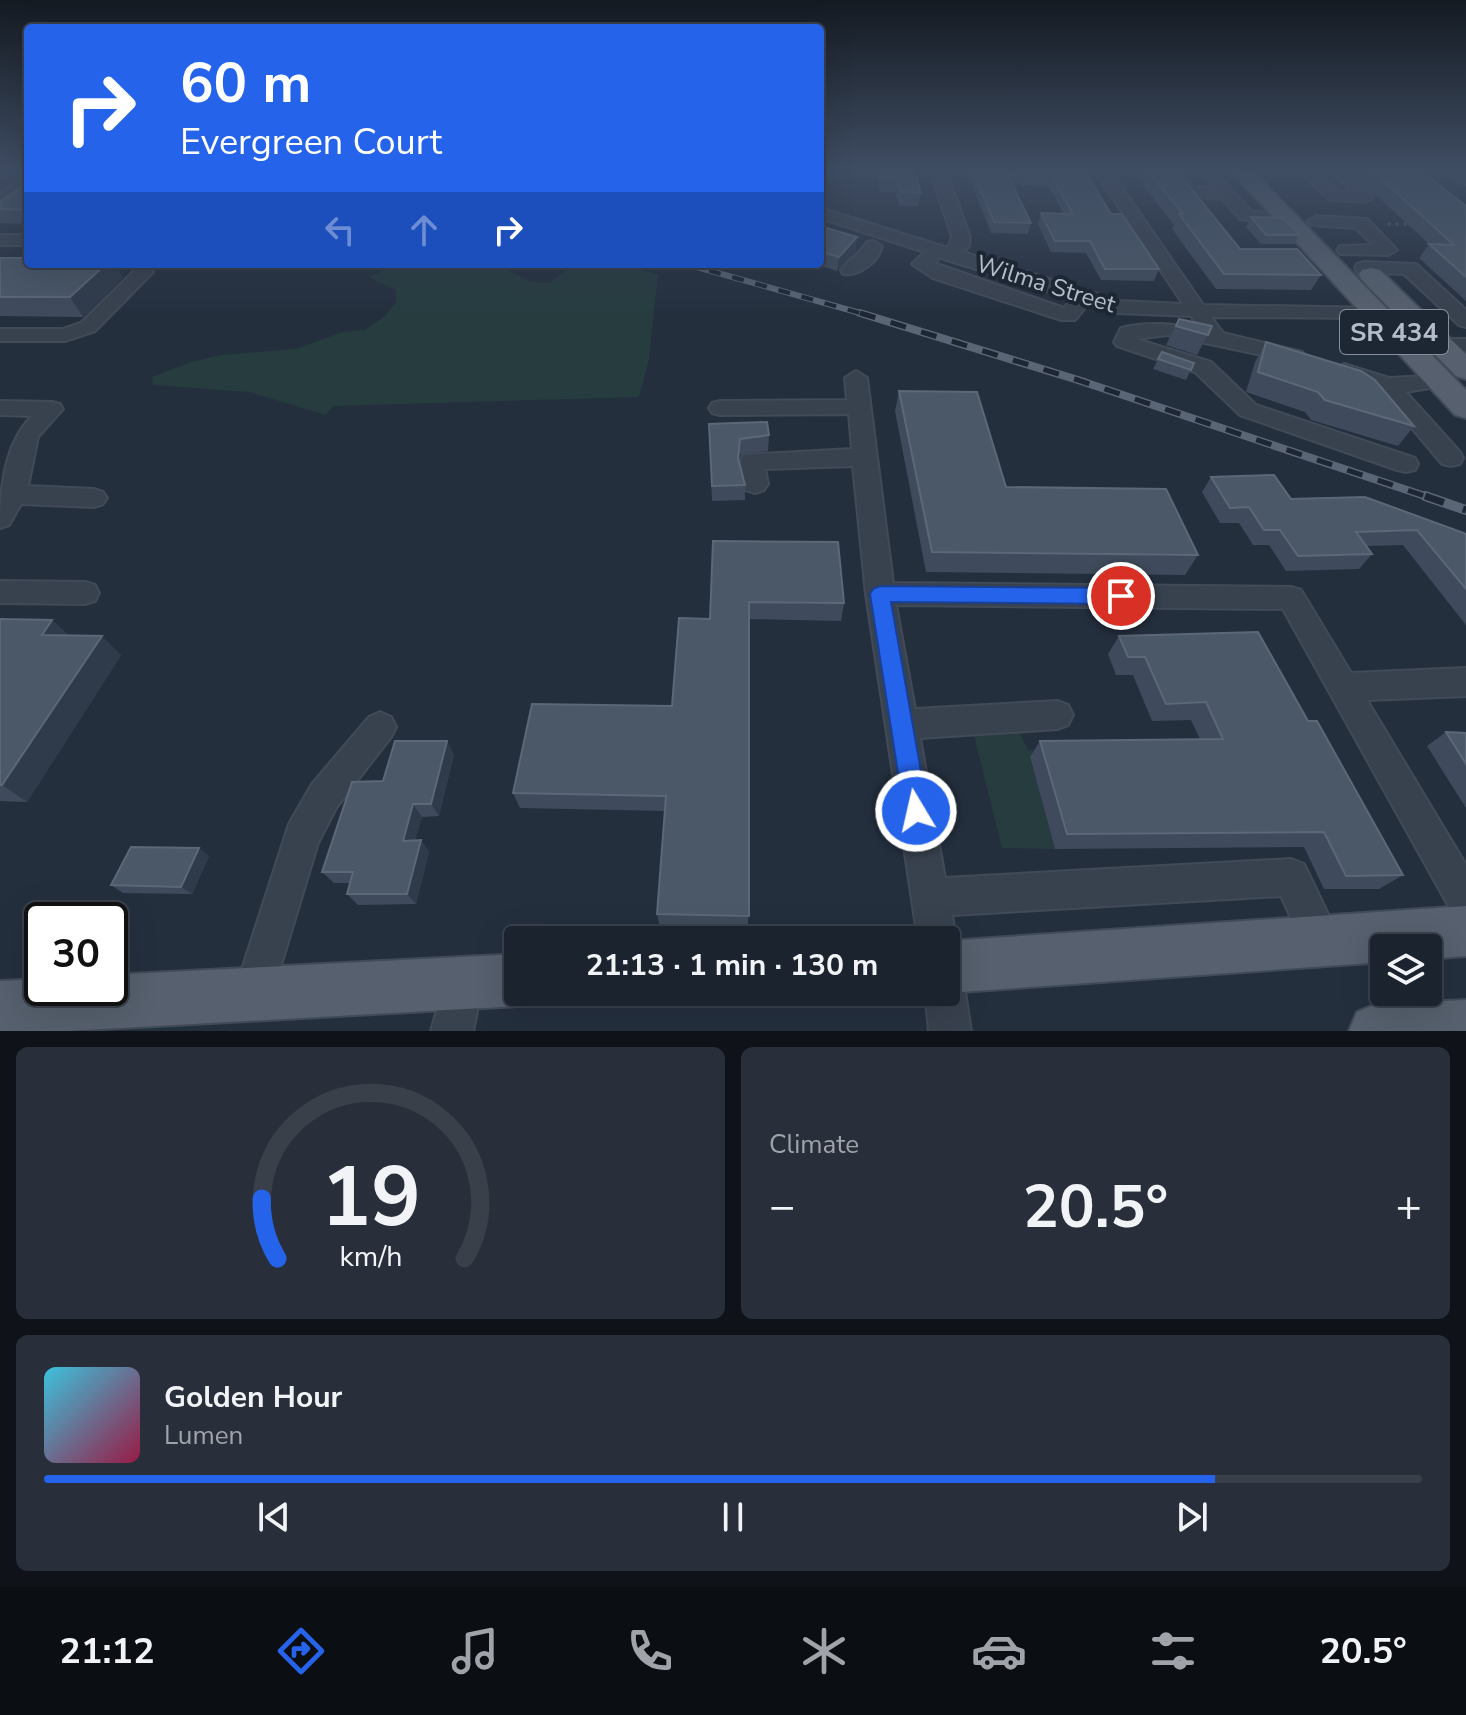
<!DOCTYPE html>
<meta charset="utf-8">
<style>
body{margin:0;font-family:"Nunito Sans",sans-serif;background:#282f3a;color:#f1f3f6;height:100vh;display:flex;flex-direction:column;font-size:30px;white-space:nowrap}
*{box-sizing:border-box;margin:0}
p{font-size:26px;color:#a0a4aa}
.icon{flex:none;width:44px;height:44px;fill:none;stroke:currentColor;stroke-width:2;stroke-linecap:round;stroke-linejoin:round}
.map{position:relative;height:1031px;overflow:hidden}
.details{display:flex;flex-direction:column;gap:16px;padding:16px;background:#0f1319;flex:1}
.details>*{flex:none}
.banner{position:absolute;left:24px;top:24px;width:800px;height:244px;border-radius:8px;box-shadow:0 8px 32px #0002,0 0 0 2px #39404a;background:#2563eb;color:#fff;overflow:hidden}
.tools{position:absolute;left:1370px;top:934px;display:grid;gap:16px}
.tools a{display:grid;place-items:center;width:72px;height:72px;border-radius:8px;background:#1b232e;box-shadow:0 8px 32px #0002,0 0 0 2px #39404a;font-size:40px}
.speed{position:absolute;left:24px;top:902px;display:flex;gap:16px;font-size:40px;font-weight:700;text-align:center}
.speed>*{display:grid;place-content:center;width:104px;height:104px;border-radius:50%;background:#1b232e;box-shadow:0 8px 32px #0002,0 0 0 2px #39404a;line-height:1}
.speed .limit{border:4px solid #111;border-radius:12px;background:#fff;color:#111}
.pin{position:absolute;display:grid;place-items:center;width:68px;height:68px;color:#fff;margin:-34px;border:4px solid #fff;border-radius:50%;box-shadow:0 2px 8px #0007}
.me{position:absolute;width:88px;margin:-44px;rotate:351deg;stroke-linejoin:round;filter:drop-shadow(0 0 6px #0008)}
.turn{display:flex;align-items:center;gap:28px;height:168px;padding:0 24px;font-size:36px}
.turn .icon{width:104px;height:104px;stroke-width:2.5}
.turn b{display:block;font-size:56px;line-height:68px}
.lanes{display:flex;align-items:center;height:76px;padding:0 24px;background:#0003;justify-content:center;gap:40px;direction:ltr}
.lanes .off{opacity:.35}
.big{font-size:60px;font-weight:700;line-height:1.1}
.details .tile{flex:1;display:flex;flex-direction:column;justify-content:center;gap:12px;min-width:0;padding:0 28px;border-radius:12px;background:#282f3a}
.details .dial{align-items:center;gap:0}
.dial svg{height:208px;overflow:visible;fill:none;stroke:#39404a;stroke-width:7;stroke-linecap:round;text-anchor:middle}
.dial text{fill:#f1f3f6;stroke:none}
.song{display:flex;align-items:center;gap:24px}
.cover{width:96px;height:96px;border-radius:12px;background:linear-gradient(135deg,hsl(190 70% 55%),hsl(340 70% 35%))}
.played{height:8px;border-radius:4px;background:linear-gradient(90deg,#2563eb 85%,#39404a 85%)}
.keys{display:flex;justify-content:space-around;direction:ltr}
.heat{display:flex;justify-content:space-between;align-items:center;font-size:44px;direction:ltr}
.details .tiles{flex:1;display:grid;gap:16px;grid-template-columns:1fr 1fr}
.tile:last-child{grid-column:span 2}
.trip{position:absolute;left:504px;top:926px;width:456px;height:80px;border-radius:8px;background:#1b232e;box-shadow:0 8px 32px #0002,0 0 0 2px #39404a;font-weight:700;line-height:80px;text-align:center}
.menu{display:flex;height:128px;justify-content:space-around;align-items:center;background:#0b0e12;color:#a0a4aa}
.menu .icon{width:56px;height:56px}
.menu .active{color:#2563eb}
.menu b{font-size:36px;color:#f1f3f6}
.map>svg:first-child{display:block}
.green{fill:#263c3f}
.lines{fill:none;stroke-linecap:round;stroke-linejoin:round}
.minor-casing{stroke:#414a57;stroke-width:4}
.major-casing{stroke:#414a57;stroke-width:4}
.path{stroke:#3f5557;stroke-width:3;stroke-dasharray:4 4;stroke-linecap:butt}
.minor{fill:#38414e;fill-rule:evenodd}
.major{fill:#56606e;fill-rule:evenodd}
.rail-far2-casing{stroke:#5a6575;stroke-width:6}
.rail-far1-casing{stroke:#5a6575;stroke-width:8}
.rail-casing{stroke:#5a6575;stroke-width:10}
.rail-far2{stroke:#1d2633;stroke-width:4;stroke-dasharray:12;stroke-linecap:butt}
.rail-far1{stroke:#1d2633;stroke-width:5;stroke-dasharray:16;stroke-linecap:butt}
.rail{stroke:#1d2633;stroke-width:7;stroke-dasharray:20;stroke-linecap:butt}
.wall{fill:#3f4b5c}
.shaded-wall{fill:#2f3b4b}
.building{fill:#4b5868;stroke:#5c6777;stroke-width:2}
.route{fill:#2563eb;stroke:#184099;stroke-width:2}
.labels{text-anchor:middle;stroke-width:8;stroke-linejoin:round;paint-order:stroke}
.far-street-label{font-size:24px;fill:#b4bcc9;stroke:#1d2633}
.shield{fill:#1d2633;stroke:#878f9c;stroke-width:2}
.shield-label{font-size:26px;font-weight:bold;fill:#b4bcc9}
</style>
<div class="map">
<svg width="1466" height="1031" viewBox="0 0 1466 1031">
<rect width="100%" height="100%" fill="#242f3e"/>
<g class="green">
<path d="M396 264 498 265 529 281 542 283H550L568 269 562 264H615L658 274 649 359 639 397 333 406 326 415 249 392 153 385 152 377 191 362 221 355 296 349 343 332 365 330 385 316 396 302V290L369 277Z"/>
<path d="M1019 732 1028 750 1040 751 1030 758 1055 849 1002 848 974 735Z"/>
</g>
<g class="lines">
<g class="minor-casing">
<g id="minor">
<path d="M930 170H946L970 237 969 246 963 252 1119 301 1183 304 1094 170H1110L1203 305 1382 308 1385 312 1382 316 1375 318 1211 317 1223 333 1302 352 1306 356 1302 360 1295 362 1167 335 1136 339 1211 362 1256 405 1415 458 1418 464 1415 470 1406 472 1397 470 1240 415 1195 372 1117 346 1114 342 1121 328C1148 321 1173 324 1200 329L1191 316 1117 313 1088 304 1075 320H1061L933 278 912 264 925 252 820 218V208L948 248 952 237ZM941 257 944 259 1072 299 1064 308 934 263Z"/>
<path d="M1163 170H1179L1193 187 1213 188 1197 170H1214L1251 211 1285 215 1294 220 1285 225 1240 219 1222 199 1182 195Z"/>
<path d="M1299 170H1316L1340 192H1350L1347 188 1349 185H1361L1373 197 1365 202 1330 200Z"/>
<path d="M1327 170H1344L1354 180 1346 185Z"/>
<path d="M1445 170 1466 172V185Z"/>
<path d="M28 174V187L0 207V194Z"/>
<path d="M1317 216 1367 219 1397 250 1388 255 1340 254 1337 250 1340 246 1373 245 1356 228 1311 225 1308 221Z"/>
<rect x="0" y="235" width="28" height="10"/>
<path d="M873 241 882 246C879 261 859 277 843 274L841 270C849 259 860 254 867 242Z"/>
<path d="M1364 262 1416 264 1466 310V327L1459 325 1404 274 1357 272 1355 268 1357 264Z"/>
<path d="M129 264H148L153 272 95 331 65 341H0V329H63L81 323 134 271Z"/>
<path d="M1441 339H1466V351L1434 349 1431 345Z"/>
<path d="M1344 364 1389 378 1447 375 1450 380 1447 385 1406 392 1460 452 1463 458 1460 464 1451 466 1442 464 1380 390 1336 376 1333 371Z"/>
<path d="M856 371 867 378 893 583 1291 587 1301 590 1351 673 1466 668V696L1367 700 1466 865V920L1453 914 1283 609 896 605 915 709 1057 701 1068 705 1073 715 1068 725 1057 729 920 738 945 878 1291 859 1304 864 1341 941 1336 955 1322 960 1308 955 1281 896 952 915 956 940 951 954 946 956V940H918L866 594 853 466 765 469 768 484 764 490 755 493 746 490C741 481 738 465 743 455L852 449 849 414 720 415 712 413 709 408 712 403 720 401 847 400 845 378Z"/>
<path d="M0 401 52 402 60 404 63 409 38 437 28 486 94 489 103 492 107 498 103 504 94 507 21 504 9 525 0 528C0 489 4 444 32 416L0 415Z"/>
<path d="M0 581 85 582 95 585 99 593 95 601 85 604 0 603Z"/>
<path d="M380 712 391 717 396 727 391 737 336 808 318 843 268 1008 254 1014 240 1008 234 994 289 824 312 784 369 717Z"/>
<path d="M463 962 477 968 483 982 473 1031H431L449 968Z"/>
<path d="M946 972 959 978 965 992 971 1031H929L925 992H946Z"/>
</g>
</g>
<g class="major-casing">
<g id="major">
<path d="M1230 170H1252L1466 390V418L1455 415Z"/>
<path d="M1371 268 1380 270 1466 354V379L1456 376 1362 280 1359 275 1362 270Z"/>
<path d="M1466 906V956L1428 959V948H1384V962L946 993 944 992 946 941Z"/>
<path d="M518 954V992H539L536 998 518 1006 67 1031H0V981L42 979V988H110V975Z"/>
<path d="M1466 1000V1031H1349L1357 1012 1376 1004Z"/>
</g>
</g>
<path class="path" d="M1387 224H1410"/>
<use href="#minor" class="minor"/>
<use href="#major" class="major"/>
<g class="rail-far2-casing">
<path id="rail-far2" d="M686 264 867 315"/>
</g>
<g class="rail-far1-casing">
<path id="rail-far1" d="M860 313 1078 380 1431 498"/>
</g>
<g class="rail-casing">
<path id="rail" d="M1425 496 1466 510"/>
</g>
<use href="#rail-far2" class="rail-far2"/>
<use href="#rail-far1" class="rail-far1"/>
<use href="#rail" class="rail"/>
</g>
<g class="wall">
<path d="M875 170H914L921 193 918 206H899L895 192H880Z"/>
<path d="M966 170H1084L1111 214 1159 269 1154 281 1101 280 1086 253 1051 252 1038 224 1041 213H1063L1048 186 1013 185 1031 223 1028 234 991 233Z"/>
<path d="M1131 170H1176L1240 249 1321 275 1311 290 1216 289 1172 229 1174 225Z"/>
<path d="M1348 170H1420L1466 206V301L1419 258 1429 244 1363 183 1356 182V178Z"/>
<path d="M28 182V224L0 223V202Z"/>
<path d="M1251 217 1299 235 1294 244H1261L1246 227Z"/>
<path d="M820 226 857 237 855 252 837 271 815 264H820Z"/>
<path d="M0 258 123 277 83 317 0 316Z"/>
<path d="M1179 319 1212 326 1197 355 1166 345Z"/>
<path d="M1266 342 1414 426 1398 446 1311 420 1305 412 1246 392 1255 362Z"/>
<path d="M1162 352 1194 363 1186 380 1153 369Z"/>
<path d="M899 391 1006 487 1198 555 1185 575 926 572 895 411Z"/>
<path d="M709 424 769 435 768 451 740 454 739 462 745 485V500L712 501Z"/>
<path d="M1211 477 1291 499 1466 535V625L1403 545 1367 546 1372 554 1359 569 1286 571 1269 545H1253L1239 523H1220L1202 492Z"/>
<path d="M713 541 844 603 841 621 749 619 748 928 660 927 657 914 665 811 520 808 513 793 672 706 710 619Z"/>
<path d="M0 619 52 620 68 635 121 655 27 802 0 801Z"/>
<path d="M1119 636 1308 721 1403 875 1379 889H1324L1304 847 1055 849 1030 757 1040 741 1200 739 1191 720 1152 721 1133 675H1116L1108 654Z"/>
<path d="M1446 732 1466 733V808L1427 746Z"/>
<path d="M454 754 439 816 422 817 415 840H421L429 852 416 904 358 905 347 894 350 883H334L322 872 383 781Z"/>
<path d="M209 856 192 894 123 893 111 885Z"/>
</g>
<g class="shaded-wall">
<path d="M857 237 855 252 837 271 839 257Z"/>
<path d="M106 264H115L123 277 83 317 70 297Z"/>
<path d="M52 620 73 640 42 635Z"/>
<path d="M102 636 121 655 27 802 2 785Z"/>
<path d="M447 741 454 754 439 816 431 804Z"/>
<path d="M413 804 422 817 412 852 403 841Z"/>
<path d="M421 840 429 852 416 904 407 894Z"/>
<path d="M199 848 209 856 192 894 181 887Z"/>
</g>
<g class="building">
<path d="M880 170H914L921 193 901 192 897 178H882Z"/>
<path d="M972 170H1084L1111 214H1122L1159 269H1105L1090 241H1055L1041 213 1073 214 1051 176 1008 175 1031 223 994 222Z"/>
<path d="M1147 170H1176L1240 249H1297L1321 275 1224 274 1179 214H1183Z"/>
<path d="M1371 170H1420L1466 206V277L1429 244 1454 245Z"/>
<path d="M28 182V210L0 209V202Z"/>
<path d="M1251 217 1283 218 1299 235H1266Z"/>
<path d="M820 226 857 237 839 257 820 251Z"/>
<path d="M0 258H28V264H106L70 297H0Z"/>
<path d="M1179 319 1212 326 1208 335 1176 326Z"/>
<path d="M1266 342 1361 371 1375 380 1414 426 1325 400 1318 392 1258 372Z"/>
<path d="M1162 352 1194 363 1191 370 1158 359Z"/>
<path d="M899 391 977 392 1006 487 1166 489 1198 555 932 552Z"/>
<path d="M767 422 769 435 740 439 738 458 745 485 712 486 709 424Z"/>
<path d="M1274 475 1291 499 1365 497 1464 533 1466 535V589L1417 530 1356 532 1372 554 1298 556 1280 530H1264L1249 507 1230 508 1211 477Z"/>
<path d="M713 541 838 542 844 603 749 602V916L657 914 666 796 513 793 532 704 672 706 679 618 710 619Z"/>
<path d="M0 619 52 620 42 635 102 636 2 785H0Z"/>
<path d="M1258 632 1308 721H1317L1403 875 1346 876 1324 832 1067 834 1040 741 1223 739 1206 702 1166 704 1145 657H1128L1119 636Z"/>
<path d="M1446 732 1466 733V764Z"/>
<path d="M395 741H447L431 804H413L403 841 421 840 407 894H347L353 872H322L352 782 383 781Z"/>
<path d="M131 847 199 848 181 887 111 885Z"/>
</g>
<linearGradient id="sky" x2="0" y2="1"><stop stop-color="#141a22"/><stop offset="0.54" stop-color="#3f4d63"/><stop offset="1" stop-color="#3f4d63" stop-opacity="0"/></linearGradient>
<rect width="1466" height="314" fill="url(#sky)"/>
<path class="route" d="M880 586 1121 588 1128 591 1131 596 1128 602 1121 604 891 602 928 811 924 820 916 823 907 820 904 811 870 594 873 589Z"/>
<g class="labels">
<g class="far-street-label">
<text transform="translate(1046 284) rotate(17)" y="8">Wilma Street</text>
</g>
<rect class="shield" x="1340" y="310" width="108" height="44" rx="6"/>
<g class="shield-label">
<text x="1394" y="341">SR 434</text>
</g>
</g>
</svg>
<div class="tools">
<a><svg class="icon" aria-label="layers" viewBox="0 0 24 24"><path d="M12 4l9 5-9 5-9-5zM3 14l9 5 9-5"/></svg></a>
</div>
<div class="speed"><div class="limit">30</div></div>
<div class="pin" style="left:1121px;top:596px;background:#d93025"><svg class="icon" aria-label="arrive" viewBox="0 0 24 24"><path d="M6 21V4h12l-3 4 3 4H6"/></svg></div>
<svg class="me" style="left:916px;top:811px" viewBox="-20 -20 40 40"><circle r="17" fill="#2563eb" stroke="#fff" stroke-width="3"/><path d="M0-11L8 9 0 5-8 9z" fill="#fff"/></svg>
<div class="trip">21:13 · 1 min · 130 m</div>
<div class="banner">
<div class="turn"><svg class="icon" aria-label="right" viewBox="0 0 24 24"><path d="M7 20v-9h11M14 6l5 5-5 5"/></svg><div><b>60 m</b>Evergreen Court</div></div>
<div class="lanes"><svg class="icon off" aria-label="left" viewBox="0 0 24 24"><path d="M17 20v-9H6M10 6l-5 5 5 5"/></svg><svg class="icon off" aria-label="ahead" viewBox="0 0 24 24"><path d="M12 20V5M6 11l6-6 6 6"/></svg><svg class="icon" aria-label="right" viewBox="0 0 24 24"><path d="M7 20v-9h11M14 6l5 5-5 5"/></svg></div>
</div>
</div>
<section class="details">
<div class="tiles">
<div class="tile dial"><svg viewBox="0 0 100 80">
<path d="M14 69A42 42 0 1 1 86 69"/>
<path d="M14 69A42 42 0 0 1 8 46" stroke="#2563eb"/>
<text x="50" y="56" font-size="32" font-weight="700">19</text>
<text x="50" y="72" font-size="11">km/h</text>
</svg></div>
<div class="tile"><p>Climate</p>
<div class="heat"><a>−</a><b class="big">20.5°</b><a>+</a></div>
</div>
<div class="tile">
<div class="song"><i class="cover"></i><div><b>Golden Hour</b><p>Lumen</p></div></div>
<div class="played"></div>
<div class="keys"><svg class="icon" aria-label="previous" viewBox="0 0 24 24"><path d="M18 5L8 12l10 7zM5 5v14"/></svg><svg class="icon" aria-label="pause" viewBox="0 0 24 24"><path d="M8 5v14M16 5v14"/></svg><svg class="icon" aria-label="next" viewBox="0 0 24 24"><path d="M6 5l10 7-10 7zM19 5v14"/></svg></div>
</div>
</div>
</section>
<nav class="menu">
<b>21:12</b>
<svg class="icon active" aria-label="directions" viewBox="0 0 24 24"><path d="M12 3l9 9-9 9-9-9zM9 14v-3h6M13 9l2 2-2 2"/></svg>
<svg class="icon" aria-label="music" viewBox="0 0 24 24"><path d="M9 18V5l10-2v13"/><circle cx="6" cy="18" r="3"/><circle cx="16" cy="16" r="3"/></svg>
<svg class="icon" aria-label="phone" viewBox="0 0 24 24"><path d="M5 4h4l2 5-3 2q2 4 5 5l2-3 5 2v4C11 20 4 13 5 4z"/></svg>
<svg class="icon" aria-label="climate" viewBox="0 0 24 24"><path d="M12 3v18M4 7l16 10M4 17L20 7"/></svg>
<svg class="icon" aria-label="car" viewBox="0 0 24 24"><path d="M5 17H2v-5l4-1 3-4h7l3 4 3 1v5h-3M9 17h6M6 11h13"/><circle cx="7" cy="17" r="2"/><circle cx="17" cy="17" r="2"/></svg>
<svg class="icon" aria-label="filters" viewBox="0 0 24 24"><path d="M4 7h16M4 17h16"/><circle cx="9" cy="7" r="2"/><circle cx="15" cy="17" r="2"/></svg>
<b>20.5°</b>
</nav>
